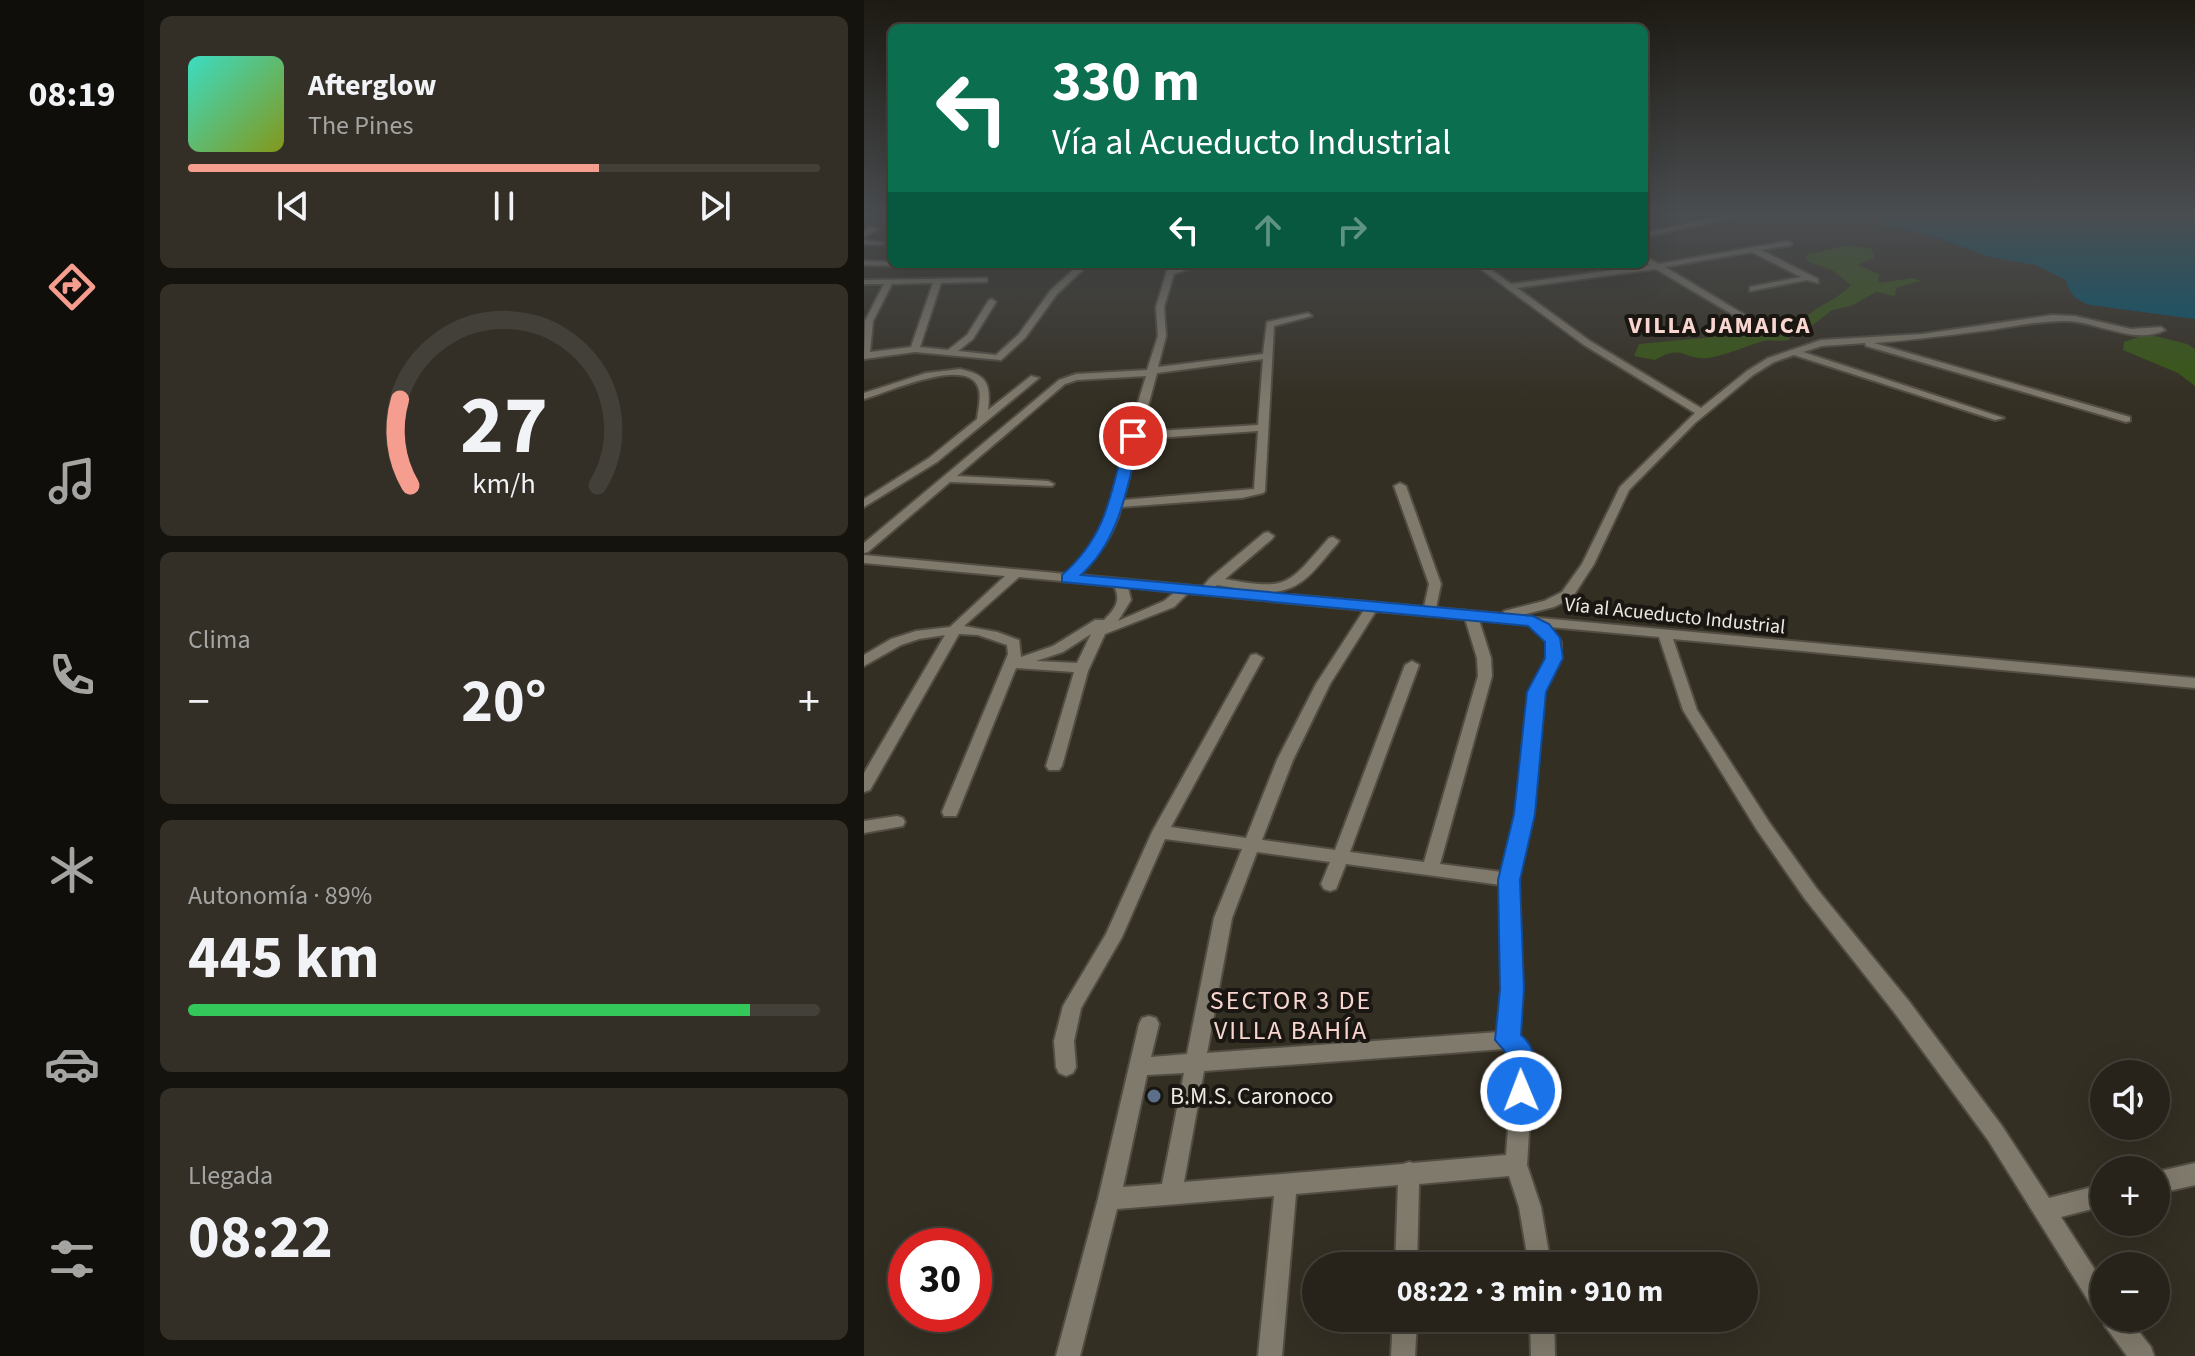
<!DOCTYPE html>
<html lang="es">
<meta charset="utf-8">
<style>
body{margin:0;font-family:"Source Sans 3",sans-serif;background:#332f27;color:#f1f3f6;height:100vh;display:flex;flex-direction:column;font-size:30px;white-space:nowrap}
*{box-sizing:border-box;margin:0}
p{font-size:26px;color:#a4a4a2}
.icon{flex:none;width:44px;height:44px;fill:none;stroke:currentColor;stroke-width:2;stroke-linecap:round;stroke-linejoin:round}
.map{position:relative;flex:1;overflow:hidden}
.side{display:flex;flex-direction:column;gap:16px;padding:16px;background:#15130e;width:720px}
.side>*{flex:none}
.hud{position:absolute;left:24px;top:24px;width:760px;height:244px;border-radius:12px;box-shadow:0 8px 32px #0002,0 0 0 2px #434039;background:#0b6e4f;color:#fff;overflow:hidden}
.buttons{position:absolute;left:1226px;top:1060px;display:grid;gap:16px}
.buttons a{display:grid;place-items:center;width:80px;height:80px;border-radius:50%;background:#27231a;box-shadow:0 8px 32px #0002,0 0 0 2px #434039;font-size:40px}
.speed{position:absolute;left:24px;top:1228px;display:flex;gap:16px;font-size:40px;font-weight:700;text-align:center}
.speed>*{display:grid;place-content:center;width:104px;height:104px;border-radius:50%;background:#27231a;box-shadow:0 8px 32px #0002,0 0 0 2px #434039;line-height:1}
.speed .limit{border:12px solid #d22;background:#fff;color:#111}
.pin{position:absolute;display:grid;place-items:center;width:68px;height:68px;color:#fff;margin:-34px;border:4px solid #fff;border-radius:50%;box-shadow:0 2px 8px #0007}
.me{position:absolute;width:88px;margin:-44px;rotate:359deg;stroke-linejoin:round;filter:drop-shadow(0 0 6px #0008)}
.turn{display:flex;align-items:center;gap:28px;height:168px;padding:0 32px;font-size:36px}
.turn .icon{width:104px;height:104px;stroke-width:2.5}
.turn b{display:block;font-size:56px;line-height:68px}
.lanes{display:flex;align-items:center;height:76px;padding:0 32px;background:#0003;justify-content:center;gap:40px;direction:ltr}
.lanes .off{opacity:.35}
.big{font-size:60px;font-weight:700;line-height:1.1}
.side .tile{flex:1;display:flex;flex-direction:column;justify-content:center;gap:12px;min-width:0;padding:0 28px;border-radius:12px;background:#332f27}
.side .dial{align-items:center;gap:0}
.dial svg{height:208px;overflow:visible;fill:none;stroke:#434039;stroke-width:7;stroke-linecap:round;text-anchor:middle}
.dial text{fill:#f1f3f6;stroke:none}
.song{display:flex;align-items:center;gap:24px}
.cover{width:96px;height:96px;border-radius:12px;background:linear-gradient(135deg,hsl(170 70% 55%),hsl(70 70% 35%))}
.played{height:8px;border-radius:4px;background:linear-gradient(90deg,#f59d8f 65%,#434039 65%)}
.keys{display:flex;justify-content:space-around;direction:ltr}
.heat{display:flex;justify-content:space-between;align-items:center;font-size:44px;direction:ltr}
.charge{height:12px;border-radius:6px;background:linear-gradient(90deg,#34c759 89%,#434039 0)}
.trip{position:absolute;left:438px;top:1252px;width:456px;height:80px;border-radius:40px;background:#27231a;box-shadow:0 8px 32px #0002,0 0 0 2px #434039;font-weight:700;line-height:80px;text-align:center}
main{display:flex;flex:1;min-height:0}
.dock{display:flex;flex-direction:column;width:144px;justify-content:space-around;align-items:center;background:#100e0a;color:#a4a4a2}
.dock .icon{width:56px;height:56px}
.dock .selected{color:#f59d8f}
.dock b{font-size:36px;color:#f1f3f6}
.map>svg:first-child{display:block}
.green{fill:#385813}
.water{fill:#005771}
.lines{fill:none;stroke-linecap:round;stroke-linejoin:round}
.minor-casing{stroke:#524d43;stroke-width:4}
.minor{fill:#807a6c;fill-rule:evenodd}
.route{fill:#1a73e8;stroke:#114b97;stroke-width:2}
.service-dot{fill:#5c6f8a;stroke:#1a1712;stroke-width:3}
.labels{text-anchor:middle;stroke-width:8;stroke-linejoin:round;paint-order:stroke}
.street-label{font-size:20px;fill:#ece8e1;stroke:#1a1712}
.far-district-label{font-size:24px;font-weight:bold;letter-spacing:2px;fill:#f9d6d0;stroke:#1a1712}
.near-poi-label{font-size:24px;fill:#ece8e1;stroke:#1a1712;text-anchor:start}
.near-neighbourhood-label{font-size:26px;letter-spacing:2px;fill:#f9d6d0;stroke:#1a1712}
</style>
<main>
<nav class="dock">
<b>08:19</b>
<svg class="icon selected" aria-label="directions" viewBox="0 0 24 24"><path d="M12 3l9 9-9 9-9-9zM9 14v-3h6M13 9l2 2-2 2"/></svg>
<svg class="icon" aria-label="music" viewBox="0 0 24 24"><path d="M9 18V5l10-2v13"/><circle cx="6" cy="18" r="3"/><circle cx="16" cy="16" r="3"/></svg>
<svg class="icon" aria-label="phone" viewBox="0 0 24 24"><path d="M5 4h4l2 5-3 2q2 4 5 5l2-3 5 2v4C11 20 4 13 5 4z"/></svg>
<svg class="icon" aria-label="climate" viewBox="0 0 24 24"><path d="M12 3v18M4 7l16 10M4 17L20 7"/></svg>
<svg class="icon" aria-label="car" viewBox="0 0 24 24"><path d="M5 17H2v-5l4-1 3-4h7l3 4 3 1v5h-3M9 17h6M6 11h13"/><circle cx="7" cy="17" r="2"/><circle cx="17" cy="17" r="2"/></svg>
<svg class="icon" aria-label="filters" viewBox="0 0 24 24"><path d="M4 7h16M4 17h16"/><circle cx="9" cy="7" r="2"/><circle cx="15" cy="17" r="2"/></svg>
</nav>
<section class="side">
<div class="tile">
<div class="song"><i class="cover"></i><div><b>Afterglow</b><p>The Pines</p></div></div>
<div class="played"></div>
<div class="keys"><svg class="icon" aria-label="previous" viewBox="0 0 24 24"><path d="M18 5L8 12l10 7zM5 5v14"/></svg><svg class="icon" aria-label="pause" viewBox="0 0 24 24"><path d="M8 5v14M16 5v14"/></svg><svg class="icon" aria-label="next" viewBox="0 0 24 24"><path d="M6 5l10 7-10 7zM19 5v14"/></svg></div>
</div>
<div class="tile dial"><svg viewBox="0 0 100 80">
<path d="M14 69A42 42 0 1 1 86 69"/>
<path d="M14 69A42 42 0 0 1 10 36" stroke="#f59d8f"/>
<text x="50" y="56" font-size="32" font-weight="700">27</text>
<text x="50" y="72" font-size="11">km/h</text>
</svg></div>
<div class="tile"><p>Clima</p>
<div class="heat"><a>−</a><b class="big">20°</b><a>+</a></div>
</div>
<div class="tile"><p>Autonomía · 89%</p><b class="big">445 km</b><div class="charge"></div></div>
<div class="tile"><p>Llegada</p><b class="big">08:22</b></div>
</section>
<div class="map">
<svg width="1331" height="1356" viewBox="0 0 1331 1356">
<rect width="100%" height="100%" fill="#342f23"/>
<g class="green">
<path d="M987 245 1008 249 1010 258 994 265 1015 274 1014 283 1049 278 1056 281 1032 288 1031 296 1012 292 987 306 968 310 946 327 928 332 925 340C916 342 908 339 900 341 882 346 863 355 845 358 819 361 820 343 791 360L770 356 775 344 859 336 939 319C954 305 973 300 987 285L968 270 947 263 941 258 944 254Z"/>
<path d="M1283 334 1323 344 1331 349V386L1314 373 1259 350 1260 342Z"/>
</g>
<path class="water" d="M1007 213H1331V319L1226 305C1213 301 1204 293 1202 280L1172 265 1126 257 1068 236 1020 225Z"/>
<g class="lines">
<g class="minor-casing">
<g id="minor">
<path d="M874 213H887L780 237V233Z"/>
<path d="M4 226 14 229 0 237V232Z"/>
<path d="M0 240 20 243 16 245 0 244Z"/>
<path d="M924 241 928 243 927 245 897 250 954 279V283L943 280 886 291V287L937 277 888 252 801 267 896 324 897 326 893 329 792 269 653 288 726 341 837 408 883 371 904 358 957 340 1058 334 1188 315 1211 316 1267 329 1297 327 1301 330C1272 345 1236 323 1205 321 1179 320 1152 326 1126 330 1087 335 1049 340 1010 343L1266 417V421L1262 422 1002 346 1001 343 958 346 939 352 1140 418 1131 420 930 355 910 362 889 375 831 423 765 490 730 564 708 598 690 607 654 616 1331 678V688L809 639 833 710 905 822 953 889 1044 1000 1138 1126 1185 1198 1240 1184V1206L1197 1217 1240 1284V1318H1264L1287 1347 1290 1356H1263L1241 1326 1238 1316 1232 1313 1124 1140 1030 1012 941 899 893 830 819 710 795 637 686 627 697 642V658L679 692 669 814 654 880 657 989 654 1036 663 1044 669 1067 663 1165 677 1207 687 1266H665L655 1207 645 1176 555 1184 553 1266H531L534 1185 432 1194 418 1356H394L410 1196 253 1209 216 1356H192L234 1199 275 1024 278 1018 285 1016 292 1018 295 1024 287 1057 323 1054 350 918 378 849 301 839 258 937 217 1008 210 1041 212 1067 209 1073 202 1076 195 1073 192 1067 190 1041 199 1006 242 934 288 832 387 655 392 654 399 658 307 827 382 838 413 760 452 684 500 610 324 593 310 607 241 634 224 671 198 766 195 770H185L182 766 210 672 152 668 94 812 92 816H80L78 812 144 654 143 645 114 635 95 634 6 790 0 792V773L81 635 55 639 37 645 0 666V655L27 639 52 631 86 627 141 576 0 563V555L202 574 226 550 242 520 264 436 282 376 213 380 201 384 93 476 184 481 190 484 188 486 86 482 4 552 0 553V543L195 380 212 374 283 370 294 336 292 307 305 264H313L312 268 326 264H339L310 274 300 307 302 336 294 367 399 354 403 322 444 313 448 316 410 326 401 491 399 493 378 498 257 507C250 535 235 555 215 575L341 587 340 585 346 578 400 533 404 532 410 536 408 539 361 579C426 591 423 585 465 538L469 537 475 541 473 544C449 571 437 595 396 592L560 607 565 584 530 486 536 483 542 486 577 584 572 608 639 614 640 611 680 601 698 592 718 564 756 487 831 413 720 345 610 264H619L647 284 786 265 780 261V256L795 264ZM399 359 394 425 277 432 293 373ZM394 431 390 489 259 500 275 439ZM155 577 250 586C258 601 250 610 240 620H231L189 646 157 657 155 640 133 632 100 626ZM353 585 389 591 350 588ZM264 587 311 592 300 601 254 621 267 600ZM512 611 601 619 613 658 614 676 560 862 486 852 555 665 548 661 541 665 471 850 398 840 429 760 466 684ZM615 620 667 625 674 630 683 642V658L665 692 653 814 638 872 576 864 628 676 627 658ZM227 634 213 663 172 661 199 652ZM393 852 466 862 457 884 460 889 466 891 472 889 482 864 637 885 639 989 635 1032 343 1053 368 918ZM640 1049 647 1054 649 1067 642 1155 549 1163 545 1162 539 1164 320 1182 340 1071ZM320 1073 298 1184 259 1187 283 1075Z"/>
<path d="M0 261 28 262V264H98L101 266 97 268 0 265Z"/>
<path d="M216 264H225L193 294 161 338 137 360 51 352 0 359 1 321 20 284H0V280L123 278V282H120L77 283 56 347 84 350 103 335 125 300 128 299 132 302 109 339 94 351 132 355 155 334 187 290ZM69 283 47 347 6 352 9 321 28 284Z"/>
<path d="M96 369C123 375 127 383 124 410L167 376 175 378 73 462 0 507V499L65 458 113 419C114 409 118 396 114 387 103 356 22 393 0 399V393L62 373Z"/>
<path d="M33 816 39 818 41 822 39 826 0 833V821Z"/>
<path d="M1331 1163V1185L1292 1194V1172Z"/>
<path d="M529 1318H553L551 1356H527Z"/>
<path d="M666 1318H690L691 1356H667Z"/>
</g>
</g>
<use href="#minor" class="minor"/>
</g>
<linearGradient id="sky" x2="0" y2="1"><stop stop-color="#1d1a13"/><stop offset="0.53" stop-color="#4a4d50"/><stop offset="1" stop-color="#4a4d50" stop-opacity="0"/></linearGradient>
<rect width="1331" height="403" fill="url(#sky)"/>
<path class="route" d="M269 432 276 436C263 486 257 539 217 575L669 616 685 624 696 638 699 658 682 692 671 814 656 880 660 989 657 1035C675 1050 676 1079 667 1100L657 1103 648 1100 644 1091 645 1056 631 1040 636 989 634 880 650 814 663 692 681 658V642L664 626 198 582V575C244 535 247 492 262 436Z"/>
<circle class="service-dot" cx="290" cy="1096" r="8"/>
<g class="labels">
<g class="street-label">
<text transform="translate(811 615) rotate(6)" y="7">Vía al Acueducto Industrial</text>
</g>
<g class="far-district-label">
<text x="856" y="333">VILLA JAMAICA</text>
</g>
<g class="near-poi-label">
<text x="306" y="1104">B.M.S. Caronoco</text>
</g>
<g class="near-neighbourhood-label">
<text x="427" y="1009">SECTOR 3 DE<tspan x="427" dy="30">VILLA BAHÍA</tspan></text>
</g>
</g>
</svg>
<div class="buttons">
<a><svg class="icon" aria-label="sound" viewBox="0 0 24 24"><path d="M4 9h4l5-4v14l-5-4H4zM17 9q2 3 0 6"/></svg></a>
<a>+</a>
<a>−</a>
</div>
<div class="speed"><div class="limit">30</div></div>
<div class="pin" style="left:269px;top:436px;background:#d93025"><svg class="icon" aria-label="arrive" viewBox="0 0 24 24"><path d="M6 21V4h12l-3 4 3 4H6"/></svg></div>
<svg class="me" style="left:657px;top:1091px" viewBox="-20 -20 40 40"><circle r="17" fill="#1a73e8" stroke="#fff" stroke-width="3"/><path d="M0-11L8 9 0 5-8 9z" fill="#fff"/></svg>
<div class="trip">08:22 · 3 min · 910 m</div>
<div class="hud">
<div class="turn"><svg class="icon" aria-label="left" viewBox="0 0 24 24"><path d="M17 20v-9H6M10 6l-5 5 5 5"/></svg><div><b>330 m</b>Vía al Acueducto Industrial</div></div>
<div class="lanes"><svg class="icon" aria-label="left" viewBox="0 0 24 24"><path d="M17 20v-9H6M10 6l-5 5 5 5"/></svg><svg class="icon off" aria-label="ahead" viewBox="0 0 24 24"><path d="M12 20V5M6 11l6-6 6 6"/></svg><svg class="icon off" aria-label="right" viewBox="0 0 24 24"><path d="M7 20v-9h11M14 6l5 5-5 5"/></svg></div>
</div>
</div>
</main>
